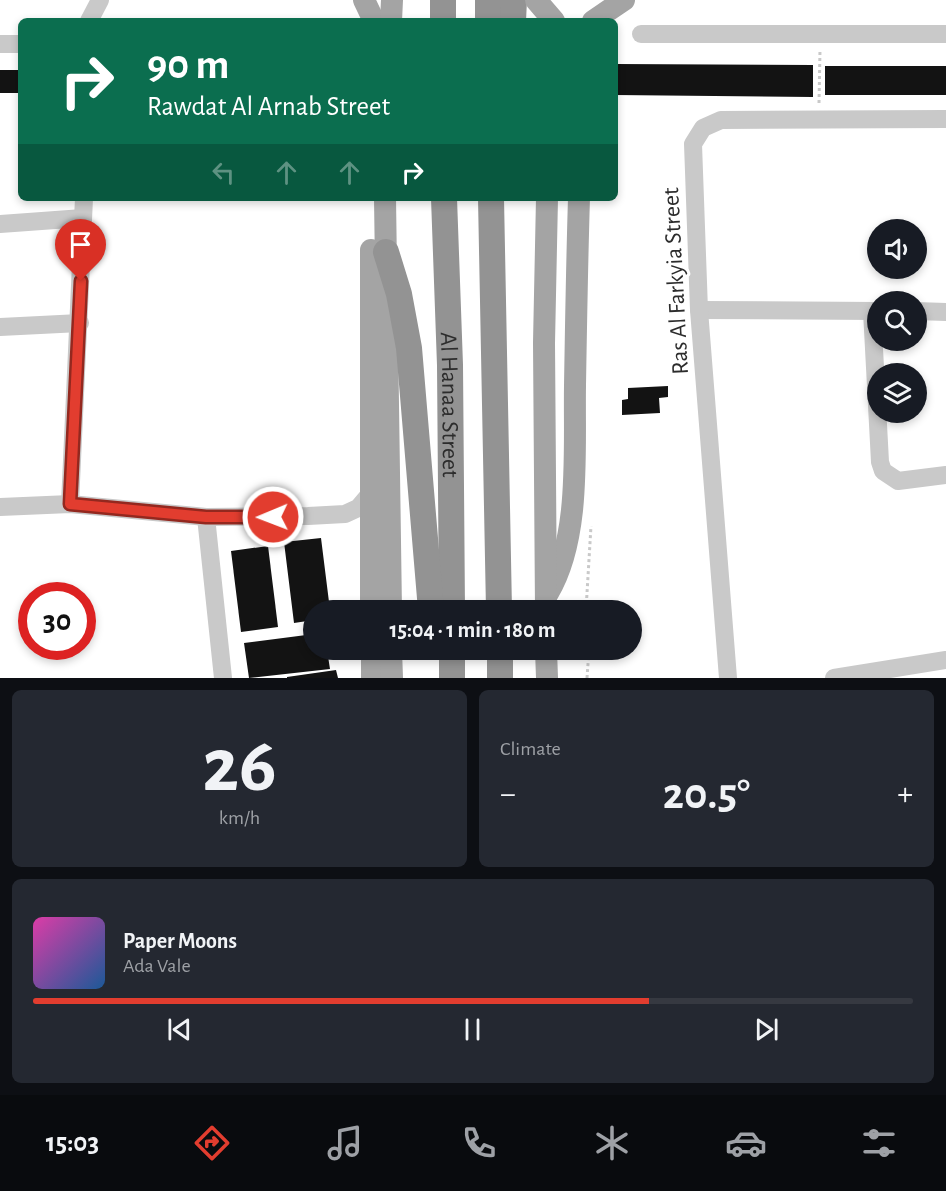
<!DOCTYPE html>
<meta charset="utf-8">
<style>
body{margin:0;font-family:"Alegreya Sans",sans-serif;background:#242831;color:#f1f3f6;height:100vh;display:flex;flex-direction:column;font-size:22px;white-space:nowrap}
*{box-sizing:border-box;margin:0}
p{font-size:20px;color:#9ea1a6}
.icon{flex:none;width:33px;height:33px;fill:none;stroke:currentColor;stroke-width:2;stroke-linecap:round;stroke-linejoin:round}
.map{position:relative;height:678px;overflow:hidden}
.panel{display:flex;flex-direction:column;gap:12px;padding:12px;background:#0d0f14;flex:1}
.panel>*{flex:none}
.hud{position:absolute;left:18px;top:18px;width:600px;height:183px;border-radius:9px;box-shadow:0 3px 9px #0003;background:#0b6e4f;color:#fff;overflow:hidden}
.controls{position:absolute;left:867px;top:219px;display:grid;gap:12px}
.controls a{display:grid;place-items:center;width:60px;height:60px;border-radius:50%;background:#171b24;box-shadow:0 3px 9px #0003;font-size:30px}
.speed{position:absolute;left:18px;top:582px;display:flex;gap:12px;font-size:30px;font-weight:700;text-align:center}
.speed>*{display:grid;place-content:center;width:78px;height:78px;border-radius:50%;background:#171b24;box-shadow:0 3px 9px #0003;line-height:1}
.speed .limit{border:9px solid #d22;background:#fff;color:#111}
.pin{position:absolute;display:grid;place-items:center;width:51px;height:51px;color:#fff;margin:-62px -26px;border-radius:50% 50% 50% 0;rotate:-45deg;box-shadow:0 0 6px #0007}
.pin .icon{rotate:45deg}
.me{position:absolute;width:66px;margin:-33px;rotate:269deg;stroke-linejoin:round;filter:drop-shadow(0 0 4px #0008)}
.turn{display:flex;align-items:center;gap:21px;height:126px;padding:0 30px;font-size:27px}
.turn .icon{width:78px;height:78px;stroke-width:2.5}
.turn b{display:block;font-size:42px;line-height:51px}
.lanes{display:flex;align-items:center;height:57px;padding:0 30px;background:#0003;justify-content:center;gap:30px;direction:ltr}
.lanes .off{opacity:.35}
.big{font-size:45px;font-weight:700;line-height:1.1}
.panel .tile{flex:1;display:flex;flex-direction:column;justify-content:center;gap:9px;min-width:0;padding:0 21px;border-radius:9px;background:#242831}
.panel .dial{align-items:center;gap:0}
.dial b{font-size:78px;line-height:1}
.song{display:flex;align-items:center;gap:18px}
.cover{width:72px;height:72px;border-radius:9px;background:linear-gradient(135deg,hsl(320 70% 55%),hsl(210 70% 35%))}
.played{height:6px;border-radius:3px;background:linear-gradient(90deg,#e23d2f 70%,#363941 70%)}
.keys{display:flex;justify-content:space-around;direction:ltr}
.heat{display:flex;justify-content:space-between;align-items:center;font-size:33px;direction:ltr}
.panel .tiles{flex:1;display:grid;gap:12px;grid-template-columns:1fr 1fr}
.tile:last-child{grid-column:span 2}
.trip{position:absolute;left:303px;top:600px;width:339px;height:60px;border-radius:30px;background:#171b24;box-shadow:0 3px 9px #0003;font-weight:700;line-height:60px;text-align:center}
.menu{display:flex;height:96px;justify-content:space-around;align-items:center;background:#090b0e;color:#9ea1a6}
.menu .icon{width:42px;height:42px}
.menu .active{color:#e23d2f}
.menu b{font-size:27px;color:#f1f3f6}
.map>svg:first-child{display:block}
.building{fill:#131313}
.lines{fill:none;stroke-linecap:round;stroke-linejoin:round}
.path{stroke:#c9c9c9;stroke-width:3;stroke-dasharray:3 3;stroke-linecap:butt}
.minor{stroke:#c9c9c9;stroke-width:18}
.major{stroke:#a4a4a4;stroke-width:22}
.highway{stroke:#939393;stroke-width:26}
.major-bridge{stroke:#a4a4a4;stroke-width:22}
.route-casing{stroke:#93281f;stroke-width:15}
.route{stroke:#e23d2f;stroke-width:10}
.labels{text-anchor:middle;stroke-width:6;stroke-linejoin:round;paint-order:stroke}
.street-label{font-size:24px;fill:#2c2c2c;stroke:#fff}
</style>
<div class="map">
<svg width="946" height="678" viewBox="0 0 946 678">
<rect width="100%" height="100%" fill="#fff"/>
<g class="building">
<path d="M615 64 813 65V97L615 95Z"/>
<rect x="825" y="66" width="121" height="29"/>
<rect x="0" y="70" width="21" height="23"/>
<path d="M668 386V397L659 398 660 413 622 415V400L628 399V388Z"/>
<path d="M321 538 330 610H314V620L294 623 284 542Z"/>
<path d="M268 546 278 627 241 632 231 551Z"/>
<path d="M314 634V650H327L330 669 249 678 244 643Z"/>
<path d="M336 670 338 678H287V677Z"/>
</g>
<g class="lines">
<g class="path">
<path d="M819 103 820 50"/>
<path d="M586 610 591 526"/>
<path d="M587 678 589 650"/>
</g>
<g class="minor">
<path d="M89 21 100 0"/>
<path d="M641 34H946"/>
<path d="M0 44H21"/>
<path d="M0 224 83 218"/>
<path d="M699 310 878 311"/>
<path d="M872 311 880 462 883 471 898 481 946 475"/>
<path d="M916 311 946 312"/>
<path d="M0 327 80 323"/>
<path d="M70 504 84 198"/>
<path d="M0 507 70 504 206 517 308 516 345 514 358 508 369 495"/>
<path d="M206 517 223 678"/>
<path d="M728 678 699 310 693 144 703 128 721 120 946 119"/>
<path d="M834 678 946 660"/>
</g>
<g class="major">
<path d="M364 0 374 21"/>
<path d="M391 21 392 0"/>
<path d="M593 21 624 0"/>
<path d="M385 198 391 610"/>
<path d="M548 593C581 538 574 450 575 386 576 324 577 261 579 198"/>
<path d="M371 610V250"/>
<path d="M546 610 544 343 547 198"/>
<path d="M372 650V678"/>
<path d="M391 650 392 678"/>
<path d="M546 650 547 678"/>
</g>
<g class="highway">
<path d="M488 0V21"/>
<path d="M443 21V0"/>
<path d="M513 21 514 0"/>
<path id="s1" d="M444 198 450 365 452 610"/>
<path d="M491 198 499 610"/>
<path d="M386 252 399 294 409 348 431 610"/>
<path d="M452 650V678"/>
<path d="M500 650V678"/>
</g>
<path class="major-bridge" d="M536 0 554 21"/>
</g>
<g class="lines">
<g class="route-casing">
<path id="route" d="M81 281 70 504 206 517H273"/>
</g>
<use href="#route" class="route"/>
</g>
<g class="labels">
<g class="street-label">
<text transform="translate(675 281) rotate(-93)" y="8">Ras Al Farkyia Street</text>
<text dy="8" stroke="none"><textPath href="#s1" startOffset="207">Al Hanaa Street</textPath></text>
</g>
</g>
</svg>
<div class="controls">
<a><svg class="icon" aria-label="sound" viewBox="0 0 24 24"><path d="M4 9h4l5-4v14l-5-4H4zM17 9q2 3 0 6"/></svg></a>
<a><svg class="icon" aria-label="search" viewBox="0 0 24 24"><circle cx="10" cy="10" r="6"/><path d="M15 15l6 6"/></svg></a>
<a><svg class="icon" aria-label="layers" viewBox="0 0 24 24"><path d="M12 4l9 5-9 5-9-5zM3 14l9 5 9-5"/></svg></a>
</div>
<div class="speed"><div class="limit">30</div></div>
<div class="pin" style="left:81px;top:281px;background:#d93025"><svg class="icon" aria-label="arrive" viewBox="0 0 24 24"><path d="M6 21V4h12l-3 4 3 4H6"/></svg></div>
<svg class="me" style="left:273px;top:517px" viewBox="-20 -20 40 40"><circle r="17" fill="#e23d2f" stroke="#fff" stroke-width="3"/><path d="M0-11L8 9 0 5-8 9z" fill="#fff"/></svg>
<div class="trip">15:04 · 1 min · 180 m</div>
<div class="hud">
<div class="turn"><svg class="icon" aria-label="right" viewBox="0 0 24 24"><path d="M7 20v-9h11M14 6l5 5-5 5"/></svg><div><b>90 m</b>Rawdat Al Arnab Street</div></div>
<div class="lanes"><svg class="icon off" aria-label="left" viewBox="0 0 24 24"><path d="M17 20v-9H6M10 6l-5 5 5 5"/></svg><svg class="icon off" aria-label="ahead" viewBox="0 0 24 24"><path d="M12 20V5M6 11l6-6 6 6"/></svg><svg class="icon off" aria-label="ahead" viewBox="0 0 24 24"><path d="M12 20V5M6 11l6-6 6 6"/></svg><svg class="icon" aria-label="right" viewBox="0 0 24 24"><path d="M7 20v-9h11M14 6l5 5-5 5"/></svg></div>
</div>
</div>
<section class="panel">
<div class="tiles">
<div class="tile dial"><b>26</b><p>km/h</p></div>
<div class="tile"><p>Climate</p>
<div class="heat"><a>−</a><b class="big">20.5°</b><a>+</a></div>
</div>
<div class="tile">
<div class="song"><i class="cover"></i><div><b>Paper Moons</b><p>Ada Vale</p></div></div>
<div class="played"></div>
<div class="keys"><svg class="icon" aria-label="previous" viewBox="0 0 24 24"><path d="M18 5L8 12l10 7zM5 5v14"/></svg><svg class="icon" aria-label="pause" viewBox="0 0 24 24"><path d="M8 5v14M16 5v14"/></svg><svg class="icon" aria-label="next" viewBox="0 0 24 24"><path d="M6 5l10 7-10 7zM19 5v14"/></svg></div>
</div>
</div>
</section>
<nav class="menu">
<b>15:03</b>
<svg class="icon active" aria-label="directions" viewBox="0 0 24 24"><path d="M12 3l9 9-9 9-9-9zM9 14v-3h6M13 9l2 2-2 2"/></svg>
<svg class="icon" aria-label="music" viewBox="0 0 24 24"><path d="M9 18V5l10-2v13"/><circle cx="6" cy="18" r="3"/><circle cx="16" cy="16" r="3"/></svg>
<svg class="icon" aria-label="phone" viewBox="0 0 24 24"><path d="M5 4h4l2 5-3 2q2 4 5 5l2-3 5 2v4C11 20 4 13 5 4z"/></svg>
<svg class="icon" aria-label="climate" viewBox="0 0 24 24"><path d="M12 3v18M4 7l16 10M4 17L20 7"/></svg>
<svg class="icon" aria-label="car" viewBox="0 0 24 24"><path d="M5 17H2v-5l4-1 3-4h7l3 4 3 1v5h-3M9 17h6M6 11h13"/><circle cx="7" cy="17" r="2"/><circle cx="17" cy="17" r="2"/></svg>
<svg class="icon" aria-label="filters" viewBox="0 0 24 24"><path d="M4 7h16M4 17h16"/><circle cx="9" cy="7" r="2"/><circle cx="15" cy="17" r="2"/></svg>
</nav>
